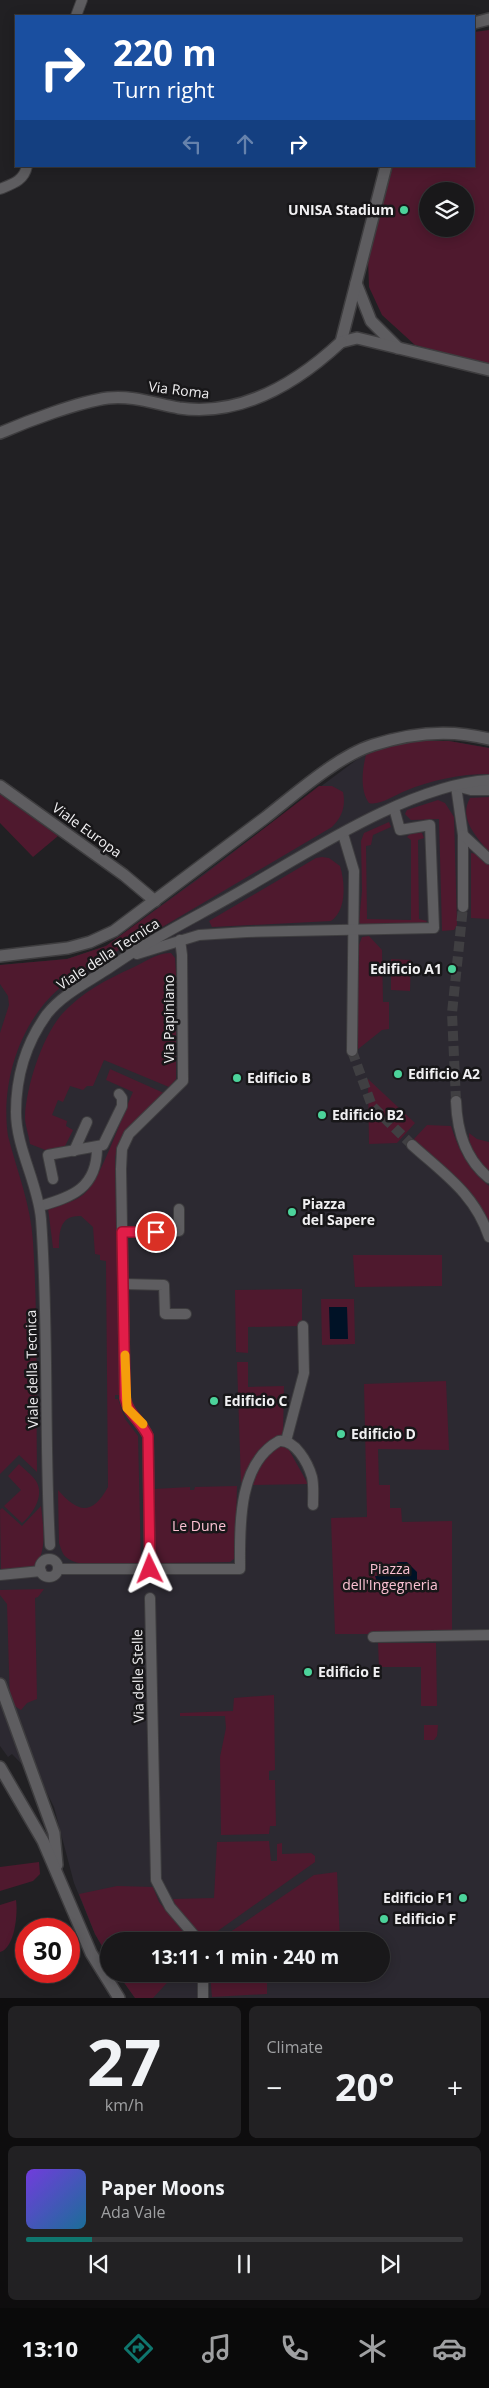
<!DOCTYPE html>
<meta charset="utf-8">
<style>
body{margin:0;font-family:"Open Sans",sans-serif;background:#222123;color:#f1f3f6;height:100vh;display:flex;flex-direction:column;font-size:19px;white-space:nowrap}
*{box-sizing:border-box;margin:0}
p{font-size:16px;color:#9fa0a2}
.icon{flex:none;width:28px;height:28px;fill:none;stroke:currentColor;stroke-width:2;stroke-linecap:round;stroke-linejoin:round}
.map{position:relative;height:1998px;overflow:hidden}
.drawer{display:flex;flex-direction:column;gap:8px;padding:8px;background:#0e0d0e;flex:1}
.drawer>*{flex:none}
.banner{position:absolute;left:15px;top:15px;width:460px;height:152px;border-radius:0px;box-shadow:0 2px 12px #0003,0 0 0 1px #373739;background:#1a4fa0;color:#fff;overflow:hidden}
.buttons{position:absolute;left:419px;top:182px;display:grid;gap:10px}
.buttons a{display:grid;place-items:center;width:55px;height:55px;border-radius:50%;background:#19181a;box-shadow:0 2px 12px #0003,0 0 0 1px #373739;font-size:25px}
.speed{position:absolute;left:15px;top:1918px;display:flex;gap:10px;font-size:25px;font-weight:700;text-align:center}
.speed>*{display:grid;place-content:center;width:65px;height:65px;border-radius:50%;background:#19181a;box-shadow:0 2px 12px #0003,0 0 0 1px #373739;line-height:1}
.speed .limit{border:8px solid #d22;background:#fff;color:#111}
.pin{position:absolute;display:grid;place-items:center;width:42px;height:42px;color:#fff;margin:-21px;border:2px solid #fff;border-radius:50%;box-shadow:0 1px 5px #0007}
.me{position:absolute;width:55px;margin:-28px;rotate:358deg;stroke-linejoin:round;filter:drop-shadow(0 0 4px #0008)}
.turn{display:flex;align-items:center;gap:18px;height:105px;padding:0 15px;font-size:22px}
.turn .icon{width:65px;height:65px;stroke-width:2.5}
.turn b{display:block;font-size:35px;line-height:42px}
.lanes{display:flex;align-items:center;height:48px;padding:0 15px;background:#0003;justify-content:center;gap:25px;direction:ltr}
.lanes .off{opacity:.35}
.big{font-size:38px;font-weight:700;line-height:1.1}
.drawer .tile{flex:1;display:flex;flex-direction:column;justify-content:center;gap:8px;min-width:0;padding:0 18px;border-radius:8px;background:#222123}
.drawer .dial{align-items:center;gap:0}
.dial b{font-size:65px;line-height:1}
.song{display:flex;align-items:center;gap:15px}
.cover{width:60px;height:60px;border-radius:8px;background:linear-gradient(135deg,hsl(260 70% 55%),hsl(200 70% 35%))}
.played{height:5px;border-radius:2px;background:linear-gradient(90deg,#0f766e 15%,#373739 15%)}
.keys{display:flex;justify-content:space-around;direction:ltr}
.heat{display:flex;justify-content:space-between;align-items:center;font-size:28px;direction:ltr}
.drawer .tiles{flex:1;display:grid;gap:8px;grid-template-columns:1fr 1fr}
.tile:last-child{grid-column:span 2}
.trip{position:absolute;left:100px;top:1932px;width:290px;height:50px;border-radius:25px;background:#19181a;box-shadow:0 2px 12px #0003,0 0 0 1px #373739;font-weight:700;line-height:50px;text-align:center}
.menu{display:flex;height:80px;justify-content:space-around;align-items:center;background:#0a0a0a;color:#9fa0a2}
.menu .icon{width:35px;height:35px}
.menu .active{color:#0f766e}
.menu b{font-size:22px;color:#f1f3f6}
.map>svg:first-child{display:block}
.built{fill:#2c2931}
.green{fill:#4f192e;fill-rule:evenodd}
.water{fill:#001226}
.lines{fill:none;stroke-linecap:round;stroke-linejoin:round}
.minor-tunnel{stroke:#403f42;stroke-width:10;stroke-dasharray:10 5;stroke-linecap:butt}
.minor-casing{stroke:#3e3d3f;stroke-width:12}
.tertiary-casing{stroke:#3e3d3f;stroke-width:14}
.minor{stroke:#5e5d60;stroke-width:10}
.tertiary{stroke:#5e5d60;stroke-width:11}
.route-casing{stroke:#92132f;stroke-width:12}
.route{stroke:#e11d48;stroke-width:9}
.slow{stroke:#f59e0b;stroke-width:9}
.poi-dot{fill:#4cd39b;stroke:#181719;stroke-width:2}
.labels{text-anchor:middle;stroke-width:5;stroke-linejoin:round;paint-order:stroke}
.poi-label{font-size:14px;font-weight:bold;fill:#f1f0f2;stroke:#181719;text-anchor:start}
.street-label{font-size:14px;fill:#f1f0f2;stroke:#181719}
.park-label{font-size:14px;fill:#fbc1d2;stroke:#181719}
</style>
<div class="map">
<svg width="489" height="1998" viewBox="0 0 489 1998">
<rect width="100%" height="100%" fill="#212023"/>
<path class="built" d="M419 741H449L489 748V1998H135L118 1974H381V1941H109V1958L95 1934 74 1883 54 1807 44 1787 12 1754 8 1757 0 1746V965L67 959 106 946 359 758 385 747Z"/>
<g class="green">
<path d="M489 30V364L415 345 382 315 369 287 368 258 393 166H474V32ZM428 191H465V229H428Z"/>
<path d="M419 741H449L489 748V774C459 774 432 780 405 791 395 795 379 806 369 803 360 791 362 770 366 755L385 747Z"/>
<path d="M319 786H332L343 792C346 806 342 817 332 827L152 933 150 930 132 939V942C110 956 86 969 65 984 21 1017 0 1082 8 1136 17 1171 31 1205 33 1242 38 1318 36 1395 37 1472L19 1455 0 1474V1033L9 1005 8 996 0 984V965L67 959 106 946 205 874Z"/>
<path d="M0 794 7 799 58 836 33 857 0 823Z"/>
<path d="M489 797V852C477 837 458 819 470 798Z"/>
<path d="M438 800 445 803 454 817 457 925 454 930 442 931 439 819 411 820 405 814 407 810Z"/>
<path d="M389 822 391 827 373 835 371 845 366 846 367 919 411 920V840L407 837 416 828 422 833 424 838 418 840 419 919 427 921 425 924 362 926 359 922 362 891 361 841 364 833Z"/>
<path d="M471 853 478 854 489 865V919L471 918Z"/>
<path d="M322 857 329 858 340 866C345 882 347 910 331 921L212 927 209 921 316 858Z"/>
<path d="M369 936 382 950 383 1002H389V1029L382 1030 357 1050 355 1001 359 945 362 937Z"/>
<path d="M171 953 175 958 176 974V1079L169 1087 104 1060 93 1086H87L83 1090 70 1086 63 1102 58 1100 52 1115 67 1121 66 1126 73 1130 65 1146 48 1151 30 1144C29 1135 25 1126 25 1117 26 1087 42 1037 62 1014 81 993 107 979 132 968 143 963 158 952 171 953Z"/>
<path d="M391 959 411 960 410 991 391 990Z"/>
<path d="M110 1069 166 1094 119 1146 115 1157 120 1395H115V1399H118L125 1419 138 1436 141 1563C123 1564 80 1570 66 1557 62 1554 61 1548 59 1543L58 1490C78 1513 92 1516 108 1487L106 1261 100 1260V1255L95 1254 93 1227 81 1216C60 1215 59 1231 59 1248H53L48 1208C61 1204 78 1202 87 1191 103 1173 122 1116 133 1092L106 1080Z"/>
<path d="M368 1079 415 1123 397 1143 369 1144Z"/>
<path d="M427 1125 451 1126C459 1151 468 1169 489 1186V1225C476 1188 439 1167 414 1139Z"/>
<path d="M469 1133 477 1139 489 1142V1171C478 1161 468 1148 469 1133Z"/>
<path d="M353 1255H442V1286L355 1287Z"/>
<path d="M302 1289V1326L248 1327V1353L236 1352 235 1290Z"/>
<path d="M321 1299H354L355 1344 322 1345Z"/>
<path d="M237 1362H248V1387L284 1386 283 1434 250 1469 241 1483Z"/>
<path d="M446 1381 449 1450 378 1449 379 1485H390V1508H401L402 1522 452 1521V1634H335L331 1518 367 1517 364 1384Z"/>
<path d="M282 1445 289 1450 308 1484 251 1485C257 1471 268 1451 282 1445Z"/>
<path d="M19 1464C24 1469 32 1475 36 1481 45 1495 33 1514 22 1523L4 1506 21 1490 8 1476Z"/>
<path d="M237 1486 235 1558 230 1562 155 1563 154 1489 190 1487V1490H194L195 1487Z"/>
<path d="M41 1506C43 1526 48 1551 34 1567L1 1570 0 1510 2 1508 22 1526Z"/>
<path d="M44 1589 38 1597 35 1598 37 1699 27 1703 21 1710 10 1703 7 1604 0 1595V1590Z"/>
<path d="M378 1643H436L437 1706H421V1667H379Z"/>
<path d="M274 1695 275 1770 269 1771V1780H275L276 1826H270L269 1834 221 1835 220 1757 226 1728 225 1716H180V1713L233 1711 234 1698Z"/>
<path d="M424 1725H438L437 1736 434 1740H424Z"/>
<path d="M269 1841 271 1861H277V1844L282 1843V1854L311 1853 315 1856V1862L205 1940 176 1907 173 1899 214 1898 217 1842Z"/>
<path d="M39 1862 40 1874 33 1881 0 1891V1867Z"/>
<path d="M337 1872 340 1941H217L314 1875Z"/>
<path d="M117 1886 153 1887 159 1902 191 1941H109V1958L95 1934 79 1894Z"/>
<path d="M16 1900C18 1913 15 1948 0 1952V1905Z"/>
<path d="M118 1974H175L153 1998H135Z"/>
<path d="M210 1974H267V1994L212 1997Z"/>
</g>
<g class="water">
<path d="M329 1307H347L348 1339H330Z"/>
<path d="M397 1562H407L417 1572V1584L406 1594 402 1581 377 1582 375 1576 401 1575Z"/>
</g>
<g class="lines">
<g class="minor-tunnel">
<path d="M352 1051 372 1106 412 1145"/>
<path d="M456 1101 452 1013 463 907"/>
</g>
<g class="minor-casing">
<g id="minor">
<path d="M76 16 82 0"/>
<path d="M0 189C12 184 24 181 27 166"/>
<path d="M456 786 463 835V907"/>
<path d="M456 786 471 790H489"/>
<path d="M343 834 354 871 352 1051"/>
<path d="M463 835 489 859"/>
<path d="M137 954 199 935 247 932 434 928 430 825 400 830 394 808"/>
<path d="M456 1101C457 1131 465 1159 489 1178"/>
<path d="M412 1145C444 1174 475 1194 489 1237"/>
<path d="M74 1151 87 1122"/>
<path d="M53 1179 48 1155 103 1145 122 1106V1098L119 1094"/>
<path d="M40 1206C72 1197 97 1188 97 1148"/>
<path d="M122 1232 179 1231V1209"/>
<path d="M124 1284 164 1285 165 1314H186"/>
<path d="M286 1441 304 1373 303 1326"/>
<path d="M50 1545C44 1437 49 1327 41 1219 38 1183 16 1148 16 1112 16 1076 26 1043 47 1014 62 995 86 983 106 970 120 961 135 950 150 942 182 923 214 907 246 888 312 850 413 784 489 780"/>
<circle cx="49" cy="1568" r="9"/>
<path d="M58 1569H240C240 1528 237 1464 279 1441 295 1439 308 1463 312 1477 314 1486 313 1496 313 1505"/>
<path d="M150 1569 148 1436C141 1420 129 1416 125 1398L121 1169 122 1149 129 1134 183 1081 182 955 180 940"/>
<path d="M0 1575 41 1571"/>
<path d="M150 1598 156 1880 170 1907 199 1941"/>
<path d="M373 1637 489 1635"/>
<path d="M203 1974V1998"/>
</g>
</g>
<g class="tertiary-casing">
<g id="tertiary">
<path d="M474 23 489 19"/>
<path d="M356 283 371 321 398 348"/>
<path d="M341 342 386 166"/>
<path d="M341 342 357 338 489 370"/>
<path d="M0 433C28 421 78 402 108 398 132 395 156 404 179 408 242 417 297 383 341 342"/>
<path d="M0 786 124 875 155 901"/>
<path d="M0 956 68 948 90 942 114 931C165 893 216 855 266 817 295 794 338 756 373 745 410 733 451 729 489 739"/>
<path d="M0 1684 54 1833 57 1865"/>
<path d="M0 1767 43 1841 91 1953 119 1998"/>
</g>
</g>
<use href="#minor" class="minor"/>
<use href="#tertiary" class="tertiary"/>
</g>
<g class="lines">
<g class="route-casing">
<path id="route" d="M150 1569 148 1436C141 1421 128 1414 125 1398L122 1232H156"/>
</g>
<use href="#route" class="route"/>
<path class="slow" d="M125 1355 127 1408 143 1424"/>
</g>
<g class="poi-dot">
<circle cx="404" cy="210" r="5"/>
<circle cx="452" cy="969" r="5"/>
<circle cx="398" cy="1074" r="5"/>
<circle cx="237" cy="1078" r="5"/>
<circle cx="322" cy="1115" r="5"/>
<circle cx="292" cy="1212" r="5"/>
<circle cx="214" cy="1401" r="5"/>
<circle cx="341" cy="1434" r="5"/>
<circle cx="308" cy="1672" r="5"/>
<circle cx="463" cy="1898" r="5"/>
<circle cx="384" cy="1919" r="5"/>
</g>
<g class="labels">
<g class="poi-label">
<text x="394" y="215" text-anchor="end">UNISA Stadium</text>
<text x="442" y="974" text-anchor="end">Edificio A1</text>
<text x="408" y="1079">Edificio A2</text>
<text x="247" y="1083">Edificio B</text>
<text x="332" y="1120">Edificio B2</text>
<text x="302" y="1209">Piazza<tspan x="302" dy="16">del Sapere</tspan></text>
<text x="224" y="1406">Edificio C</text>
<text x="351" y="1439">Edificio D</text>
<text x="318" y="1677">Edificio E</text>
<text x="453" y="1903" text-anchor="end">Edificio F1</text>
<text x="394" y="1924">Edificio F</text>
</g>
<g class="street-label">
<text transform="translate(179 390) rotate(7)" y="5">Via Roma</text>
<text transform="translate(87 830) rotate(36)" y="5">Viale Europa</text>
<text transform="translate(108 954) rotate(-33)" y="5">Viale della Tecnica</text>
<text transform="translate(169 1019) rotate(-90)" y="5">Via Papiniano</text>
<text transform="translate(32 1369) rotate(-91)" y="5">Viale della Tecnica</text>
<text transform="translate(138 1676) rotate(-91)" y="5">Via delle Stelle</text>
</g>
<g class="park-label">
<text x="199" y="1531">Le Dune</text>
<text x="390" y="1574">Piazza<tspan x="390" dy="16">dell'Ingegneria</tspan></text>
</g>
</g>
</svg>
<div class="buttons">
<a><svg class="icon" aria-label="layers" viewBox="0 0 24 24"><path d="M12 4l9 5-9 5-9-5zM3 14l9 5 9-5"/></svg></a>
</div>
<div class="speed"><div class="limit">30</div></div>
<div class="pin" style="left:156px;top:1232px;background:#d93025"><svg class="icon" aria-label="arrive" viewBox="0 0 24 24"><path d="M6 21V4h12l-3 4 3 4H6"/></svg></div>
<svg class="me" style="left:150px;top:1569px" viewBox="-20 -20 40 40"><path d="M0-17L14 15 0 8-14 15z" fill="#e11d48" stroke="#fff" stroke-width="4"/></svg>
<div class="trip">13:11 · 1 min · 240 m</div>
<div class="banner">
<div class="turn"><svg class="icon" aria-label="right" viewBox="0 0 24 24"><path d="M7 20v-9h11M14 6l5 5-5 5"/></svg><div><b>220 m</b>Turn right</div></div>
<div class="lanes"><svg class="icon off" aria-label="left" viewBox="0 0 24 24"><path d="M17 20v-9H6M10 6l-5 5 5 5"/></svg><svg class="icon off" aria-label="ahead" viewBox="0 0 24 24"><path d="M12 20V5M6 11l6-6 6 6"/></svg><svg class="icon" aria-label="right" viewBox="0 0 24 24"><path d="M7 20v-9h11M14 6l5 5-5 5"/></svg></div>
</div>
</div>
<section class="drawer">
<div class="tiles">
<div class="tile dial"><b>27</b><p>km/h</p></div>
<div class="tile"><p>Climate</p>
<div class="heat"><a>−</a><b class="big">20°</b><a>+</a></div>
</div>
<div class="tile">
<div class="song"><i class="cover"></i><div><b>Paper Moons</b><p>Ada Vale</p></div></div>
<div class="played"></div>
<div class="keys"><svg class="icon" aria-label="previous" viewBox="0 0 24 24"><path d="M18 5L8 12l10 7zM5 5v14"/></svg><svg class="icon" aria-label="pause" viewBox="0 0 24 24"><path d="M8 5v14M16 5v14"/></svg><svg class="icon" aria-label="next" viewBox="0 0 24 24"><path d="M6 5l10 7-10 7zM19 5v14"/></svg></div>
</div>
</div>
</section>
<nav class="menu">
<b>13:10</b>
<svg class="icon active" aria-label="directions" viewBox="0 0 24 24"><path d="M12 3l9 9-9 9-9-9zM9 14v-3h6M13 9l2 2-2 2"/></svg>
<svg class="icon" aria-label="music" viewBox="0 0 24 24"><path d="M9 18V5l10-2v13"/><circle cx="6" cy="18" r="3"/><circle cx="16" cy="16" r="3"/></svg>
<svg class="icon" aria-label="phone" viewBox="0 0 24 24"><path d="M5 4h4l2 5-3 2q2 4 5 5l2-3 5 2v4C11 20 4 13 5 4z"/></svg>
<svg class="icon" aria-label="climate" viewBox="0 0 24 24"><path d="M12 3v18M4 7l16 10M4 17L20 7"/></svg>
<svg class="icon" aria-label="car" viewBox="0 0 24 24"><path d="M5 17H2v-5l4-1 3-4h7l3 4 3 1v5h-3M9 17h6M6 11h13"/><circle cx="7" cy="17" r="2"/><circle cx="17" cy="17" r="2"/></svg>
</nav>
